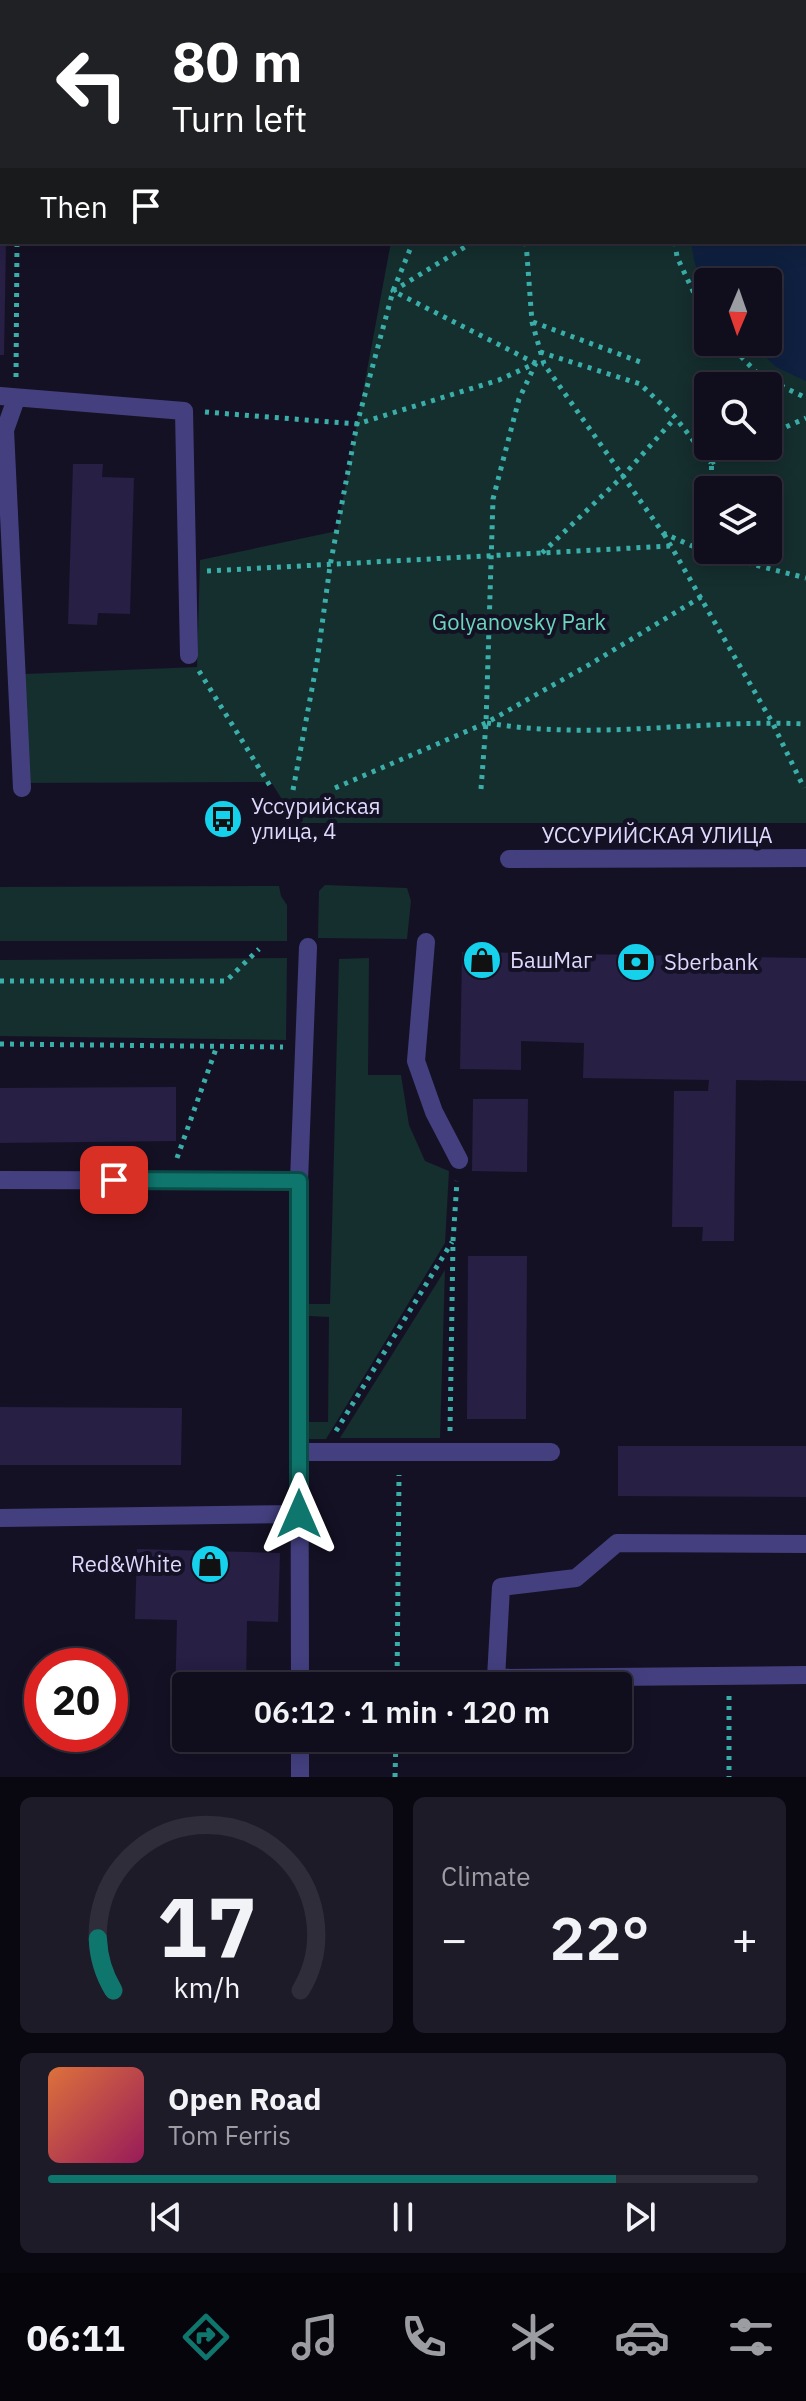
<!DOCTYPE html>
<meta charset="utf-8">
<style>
body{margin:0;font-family:"IBM Plex Sans",sans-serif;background:#1e1b29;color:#f1f3f6;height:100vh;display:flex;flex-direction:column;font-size:30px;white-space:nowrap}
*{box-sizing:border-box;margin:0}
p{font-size:26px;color:#9c9ca3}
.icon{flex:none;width:44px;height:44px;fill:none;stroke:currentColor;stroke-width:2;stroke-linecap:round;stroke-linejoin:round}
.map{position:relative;height:1777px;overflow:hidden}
.drawer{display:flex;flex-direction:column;gap:20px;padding:20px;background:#09070f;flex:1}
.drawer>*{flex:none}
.top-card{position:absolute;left:0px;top:0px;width:806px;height:244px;box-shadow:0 4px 20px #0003,0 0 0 2px #302d3b;background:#202124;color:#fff;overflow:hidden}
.needle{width:52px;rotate:182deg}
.buttons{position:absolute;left:694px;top:268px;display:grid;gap:16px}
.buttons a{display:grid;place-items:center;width:88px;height:88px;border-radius:8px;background:#100d1c;box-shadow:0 4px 20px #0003,0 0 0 2px #302d3b;font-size:40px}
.speed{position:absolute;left:24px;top:1648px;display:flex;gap:16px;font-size:40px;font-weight:700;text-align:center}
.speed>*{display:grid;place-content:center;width:104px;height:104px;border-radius:50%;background:#100d1c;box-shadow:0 4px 20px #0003,0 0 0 2px #302d3b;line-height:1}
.speed .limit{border:12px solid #d22;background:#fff;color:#111}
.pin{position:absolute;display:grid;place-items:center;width:68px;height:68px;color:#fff;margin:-34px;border-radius:16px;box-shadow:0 4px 12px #0006}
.me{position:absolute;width:88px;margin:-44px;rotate:0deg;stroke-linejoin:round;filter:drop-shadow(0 0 6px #0008)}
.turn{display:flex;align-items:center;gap:28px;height:168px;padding:0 40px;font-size:36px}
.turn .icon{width:104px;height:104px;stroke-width:2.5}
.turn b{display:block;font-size:56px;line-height:68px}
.then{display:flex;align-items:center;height:76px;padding:0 40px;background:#0003;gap:16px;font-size:30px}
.big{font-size:60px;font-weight:600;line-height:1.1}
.drawer .tile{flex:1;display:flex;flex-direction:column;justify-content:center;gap:12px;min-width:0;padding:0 28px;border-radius:12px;background:#1e1b29}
.drawer .dial{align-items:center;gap:0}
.dial svg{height:208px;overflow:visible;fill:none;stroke:#302d3b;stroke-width:7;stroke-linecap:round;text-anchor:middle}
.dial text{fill:#f1f3f6;stroke:none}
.song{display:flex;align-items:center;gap:24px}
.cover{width:96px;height:96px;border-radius:12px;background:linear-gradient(135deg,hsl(20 70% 55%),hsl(330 70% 35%))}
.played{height:8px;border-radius:4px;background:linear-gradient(90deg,#0f766e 80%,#302d3b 80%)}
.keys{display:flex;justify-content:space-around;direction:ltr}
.heat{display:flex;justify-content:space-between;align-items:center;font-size:44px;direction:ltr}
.drawer .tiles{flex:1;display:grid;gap:20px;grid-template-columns:1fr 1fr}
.tile:last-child{grid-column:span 2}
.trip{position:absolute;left:172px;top:1672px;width:460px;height:80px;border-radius:8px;background:#100d1c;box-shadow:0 4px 20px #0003,0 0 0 2px #302d3b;font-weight:600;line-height:80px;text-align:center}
.dock{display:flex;height:128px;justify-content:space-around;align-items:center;background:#06050b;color:#9c9ca3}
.dock .icon{width:56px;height:56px}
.dock .current{color:#0f766e}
.dock b{font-size:36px;color:#f1f3f6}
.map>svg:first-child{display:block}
.green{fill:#152e2e;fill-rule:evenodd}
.water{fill:#0f2040}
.building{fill:#271f44}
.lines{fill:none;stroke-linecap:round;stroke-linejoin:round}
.path{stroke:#3aaea9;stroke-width:5;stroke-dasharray:4 6;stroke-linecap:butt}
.lane{stroke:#444080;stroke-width:18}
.route-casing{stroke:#0a4d48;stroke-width:20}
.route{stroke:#0f766e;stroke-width:14}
.labels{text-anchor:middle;stroke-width:8;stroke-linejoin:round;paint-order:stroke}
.park-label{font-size:22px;fill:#6ad6bd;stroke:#151125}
.poi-label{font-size:22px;fill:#ddd8fc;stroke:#151125;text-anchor:start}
.street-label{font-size:22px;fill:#ddd8fc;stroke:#151125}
</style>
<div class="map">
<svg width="806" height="1777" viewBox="0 0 806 1777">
<rect width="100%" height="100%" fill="#151125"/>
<g class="green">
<path d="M76 0H806V823H297L271 782 26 783 25 674 197 667 200 560 337 531 391 242H804V2ZM708 282H768V342H708ZM708 386H768V446H708ZM708 490H768V550H708Z"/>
<path d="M325 885 407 888 411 901 407 939 318 938 319 891Z"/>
<path d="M279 886 281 896 287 905V941H0V887Z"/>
<path d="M287 958 286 1040 0 1036V960Z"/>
<path d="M369 958 368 1075H401L409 1125 425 1161 449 1171 445 1243 326 1439H308V1422H328L329 1317 309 1316V1304H330L339 959Z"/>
<path d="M445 1270 440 1438H340Z"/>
</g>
<path class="water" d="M776 0H806V381L776 367 750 342H768V282H708V290L695 264 691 242H804V2H774Z"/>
<g class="building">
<path d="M0 242H6L4 355H0Z"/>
<path d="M73 464H103L102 477 134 478 130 614 98 613 97 625 68 624Z"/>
<path d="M462 952 806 958V1081L736 1080 734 1241H702L703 1227H672L674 1091H708L709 1080 583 1078 584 1043 521 1041V1070L460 1069Z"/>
<path d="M176 1087V1141L0 1143V1088Z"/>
<path d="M473 1099H528L527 1172 472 1171Z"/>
<path d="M468 1256H527L526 1419H467Z"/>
<path d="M0 1407 182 1408 181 1465H0Z"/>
<path d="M618 1446H806V1497L618 1496Z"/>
<path d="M137 1549 280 1553 278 1622 247 1621 246 1686H186V1738H244V1745L174 1743 177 1620 135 1619Z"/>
</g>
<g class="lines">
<g class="path">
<path d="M431 0V2"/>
<path d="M597 0 600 2"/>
<path d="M582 2 583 0"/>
<path d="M755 2 756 0"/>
<path d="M473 242 393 291 535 363"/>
<path d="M526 242 532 322 544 364 663 533 708 553 806 578"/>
<path d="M675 242 677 257 708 323"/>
<path d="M533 322 643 363"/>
<path d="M727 342 759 375 806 398"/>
<path d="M540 352 640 384 675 417 711 463"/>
<path d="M16 377 17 242"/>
<path d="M205 412 357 424 499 380 536 363"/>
<path d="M768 435 806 418"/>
<path d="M711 463 746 446"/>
<path d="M711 490 712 446"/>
<path d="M664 534 772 722 804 788"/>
<path d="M542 553 623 476 675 418"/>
<path d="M207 571 670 546"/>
<path d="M199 671 272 789"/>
<path d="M487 723C596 741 698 719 806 724"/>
<path d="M335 788 486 723 592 663 701 597"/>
<path d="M481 789 486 723 493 499 519 399 536 363 544 364"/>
<path d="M293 790 317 662 330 566 357 424 393 291 413 242"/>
<path d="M0 981H226L259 949"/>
<path d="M0 1044 283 1047"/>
<path d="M177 1158 217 1046"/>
<path d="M336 1431 452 1242"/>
<path d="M450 1431 453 1241 457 1181"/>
<path d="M397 1686 399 1475"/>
<path d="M729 1696V1777"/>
<path d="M395 1777 396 1738"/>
</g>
<g class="lane">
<path d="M53 2 54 0"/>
<path d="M0 70H2"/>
<path d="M0 396 184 411 189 655"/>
<path d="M16 399 5 430 22 788"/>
<path d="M509 859 806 858"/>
<path d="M426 942 416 1061 434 1112 459 1160"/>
<path d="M0 1180 299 1181"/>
<path d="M298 1452H551"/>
<path d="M0 1518 299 1514"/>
<path d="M806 1544 617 1543 576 1578 501 1587 496 1678 806 1675"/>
<path d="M300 1686 299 1181 308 947"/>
<path d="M300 1738V1777"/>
</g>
</g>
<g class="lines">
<g class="route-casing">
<path id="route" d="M114 1180 299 1181V1514"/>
</g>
<use href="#route" class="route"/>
</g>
<defs>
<g id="bus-disc" transform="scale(2)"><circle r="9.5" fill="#15d1eb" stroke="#151125"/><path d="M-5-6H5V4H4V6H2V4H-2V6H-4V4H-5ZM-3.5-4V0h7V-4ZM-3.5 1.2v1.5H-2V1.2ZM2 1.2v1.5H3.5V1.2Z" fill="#111"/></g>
<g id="shop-disc" transform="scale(2)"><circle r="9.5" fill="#15d1eb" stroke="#151125"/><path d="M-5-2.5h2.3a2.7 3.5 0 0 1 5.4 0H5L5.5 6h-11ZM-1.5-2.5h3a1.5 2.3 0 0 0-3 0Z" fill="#111"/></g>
<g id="bank-disc" transform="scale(2)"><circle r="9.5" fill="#15d1eb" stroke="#151125"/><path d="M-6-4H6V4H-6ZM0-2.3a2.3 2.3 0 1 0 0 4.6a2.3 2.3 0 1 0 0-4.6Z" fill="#111"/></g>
</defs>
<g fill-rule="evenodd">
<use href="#bus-disc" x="223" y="819"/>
<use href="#shop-disc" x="482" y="960"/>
<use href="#bank-disc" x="636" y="962"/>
<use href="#shop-disc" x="210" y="1564"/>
</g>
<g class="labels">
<g class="park-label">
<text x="519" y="630">Golyanovsky Park</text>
</g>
<g class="poi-label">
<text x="251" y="814">Уссурийская<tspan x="251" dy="25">улица, 4</tspan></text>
<text x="510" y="968">БашМаг</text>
<text x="664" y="970">Sberbank</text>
<text x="182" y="1572" text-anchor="end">Red&amp;White</text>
</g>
<g class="street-label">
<text x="657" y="843">УССУРИЙСКАЯ УЛИЦА</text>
</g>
</g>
</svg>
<div class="buttons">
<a><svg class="needle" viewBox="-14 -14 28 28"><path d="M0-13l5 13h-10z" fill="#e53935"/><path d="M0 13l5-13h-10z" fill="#9c9ca3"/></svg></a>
<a><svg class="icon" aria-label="search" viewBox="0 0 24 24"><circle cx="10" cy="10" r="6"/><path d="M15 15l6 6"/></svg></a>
<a><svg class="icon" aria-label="layers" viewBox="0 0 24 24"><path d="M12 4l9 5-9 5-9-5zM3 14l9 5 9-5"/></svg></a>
</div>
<div class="speed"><div class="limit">20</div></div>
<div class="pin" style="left:114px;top:1180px;background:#d93025"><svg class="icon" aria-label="arrive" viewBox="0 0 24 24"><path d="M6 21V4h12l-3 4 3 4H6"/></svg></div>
<svg class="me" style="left:299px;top:1514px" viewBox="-20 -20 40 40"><path d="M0-17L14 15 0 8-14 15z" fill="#0f766e" stroke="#fff" stroke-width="4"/></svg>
<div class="trip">06:12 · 1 min · 120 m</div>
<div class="top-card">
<div class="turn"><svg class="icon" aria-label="left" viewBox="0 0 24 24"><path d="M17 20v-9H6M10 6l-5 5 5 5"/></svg><div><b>80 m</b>Turn left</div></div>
<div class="then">Then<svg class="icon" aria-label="arrive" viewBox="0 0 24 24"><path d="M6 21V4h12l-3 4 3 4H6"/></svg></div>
</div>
</div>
<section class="drawer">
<div class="tiles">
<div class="tile dial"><svg viewBox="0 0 100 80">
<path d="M14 69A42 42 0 1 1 86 69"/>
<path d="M14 69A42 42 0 0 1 8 49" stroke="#0f766e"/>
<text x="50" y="56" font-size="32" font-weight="700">17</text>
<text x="50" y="72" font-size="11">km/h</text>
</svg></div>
<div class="tile"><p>Climate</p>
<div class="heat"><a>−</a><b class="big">22°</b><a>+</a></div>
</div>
<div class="tile">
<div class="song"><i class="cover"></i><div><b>Open Road</b><p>Tom Ferris</p></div></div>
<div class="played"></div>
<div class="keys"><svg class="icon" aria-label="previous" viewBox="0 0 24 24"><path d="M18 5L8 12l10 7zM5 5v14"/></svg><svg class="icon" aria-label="pause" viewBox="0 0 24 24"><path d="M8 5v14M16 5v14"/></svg><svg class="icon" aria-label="next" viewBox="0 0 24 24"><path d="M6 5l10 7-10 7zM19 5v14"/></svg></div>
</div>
</div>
</section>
<nav class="dock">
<b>06:11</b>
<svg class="icon current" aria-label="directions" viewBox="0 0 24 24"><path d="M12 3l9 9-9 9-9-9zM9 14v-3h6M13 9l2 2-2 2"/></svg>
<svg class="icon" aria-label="music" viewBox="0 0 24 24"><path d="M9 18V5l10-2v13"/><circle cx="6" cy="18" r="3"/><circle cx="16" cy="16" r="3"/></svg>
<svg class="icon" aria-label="phone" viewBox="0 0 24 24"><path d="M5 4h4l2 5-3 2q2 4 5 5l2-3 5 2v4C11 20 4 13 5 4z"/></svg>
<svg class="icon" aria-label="climate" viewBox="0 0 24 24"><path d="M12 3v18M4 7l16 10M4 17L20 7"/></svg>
<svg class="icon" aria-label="car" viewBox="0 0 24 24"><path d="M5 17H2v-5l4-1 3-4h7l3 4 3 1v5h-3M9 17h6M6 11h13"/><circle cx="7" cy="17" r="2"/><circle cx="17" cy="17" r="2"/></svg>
<svg class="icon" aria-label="filters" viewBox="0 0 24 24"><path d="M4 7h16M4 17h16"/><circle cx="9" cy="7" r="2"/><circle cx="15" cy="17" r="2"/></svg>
</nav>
